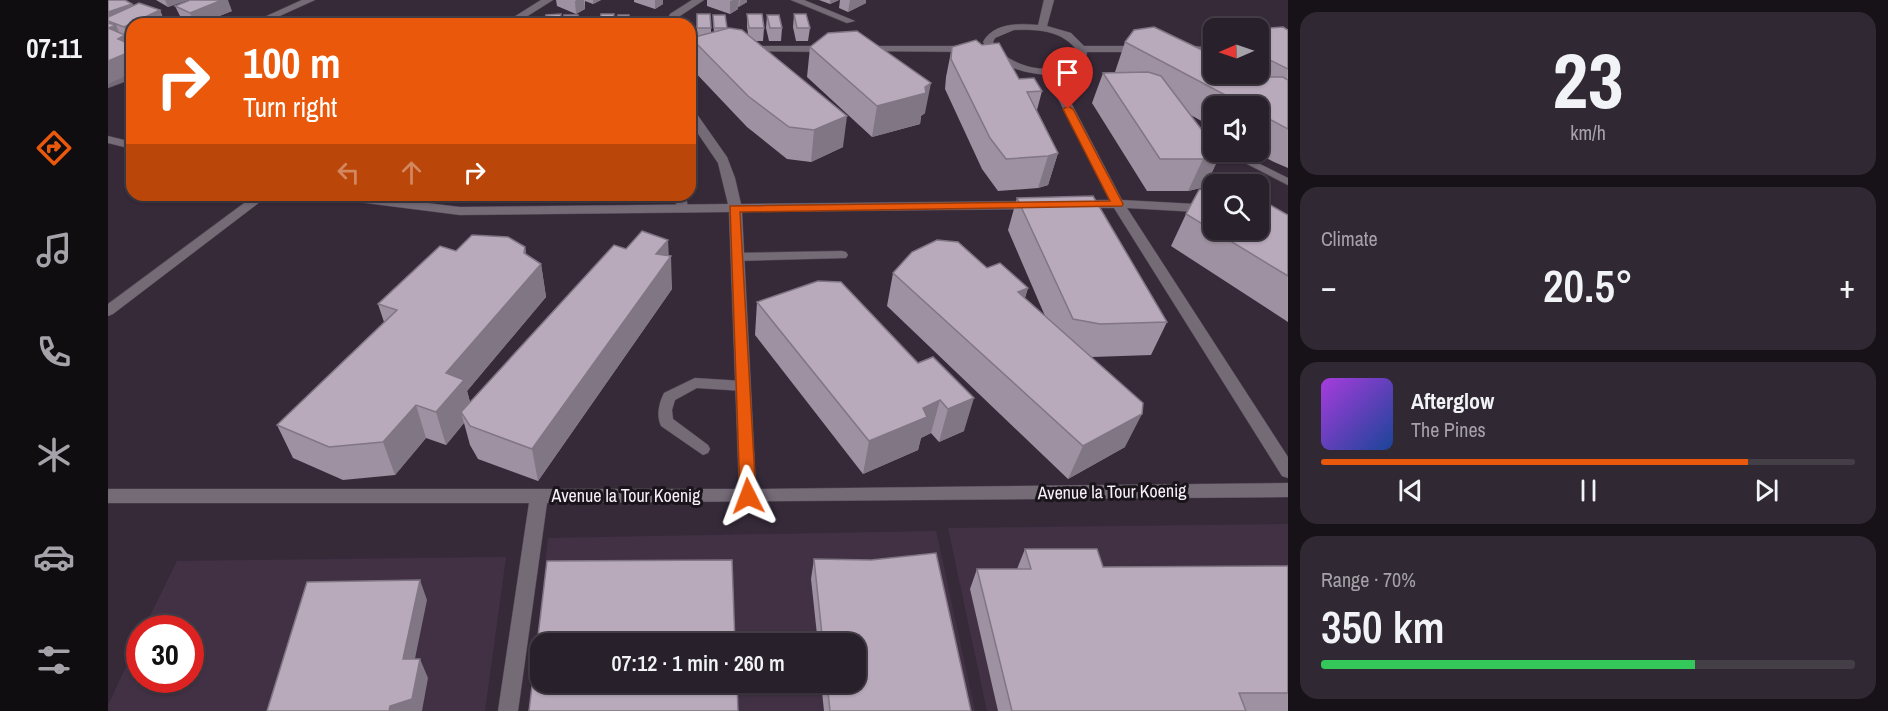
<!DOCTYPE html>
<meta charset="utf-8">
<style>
body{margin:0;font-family:"Archivo Narrow",sans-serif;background:#302833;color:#f1f3f6;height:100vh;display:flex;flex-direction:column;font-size:22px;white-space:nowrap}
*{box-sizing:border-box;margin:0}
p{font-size:20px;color:#a5a3a9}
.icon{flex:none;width:33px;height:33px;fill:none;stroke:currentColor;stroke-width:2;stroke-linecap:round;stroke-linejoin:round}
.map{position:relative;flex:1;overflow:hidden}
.panel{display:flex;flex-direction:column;gap:12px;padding:12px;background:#161218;width:600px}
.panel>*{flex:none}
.top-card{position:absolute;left:18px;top:18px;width:570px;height:183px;border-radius:18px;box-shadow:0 2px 4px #0004,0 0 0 2px #443e47;background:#ea580c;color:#fff;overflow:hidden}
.needle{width:39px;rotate:268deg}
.tools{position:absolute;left:1095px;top:18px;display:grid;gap:12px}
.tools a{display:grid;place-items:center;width:66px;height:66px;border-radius:12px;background:#28202b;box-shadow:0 2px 4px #0004,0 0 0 2px #443e47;font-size:30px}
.speed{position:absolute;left:18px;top:615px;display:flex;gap:12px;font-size:30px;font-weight:700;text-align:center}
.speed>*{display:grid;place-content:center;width:78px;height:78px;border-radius:50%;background:#28202b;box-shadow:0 2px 4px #0004,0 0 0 2px #443e47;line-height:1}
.speed .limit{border:9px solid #d22;background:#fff;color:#111}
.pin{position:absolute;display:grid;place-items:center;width:51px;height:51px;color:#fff;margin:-62px -26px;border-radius:50% 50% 50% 0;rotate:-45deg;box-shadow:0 0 6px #0007}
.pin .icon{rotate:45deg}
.me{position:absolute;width:66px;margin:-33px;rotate:357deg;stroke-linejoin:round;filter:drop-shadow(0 0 4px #0008)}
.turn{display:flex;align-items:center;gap:21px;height:126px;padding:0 18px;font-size:27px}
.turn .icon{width:78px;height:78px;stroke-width:2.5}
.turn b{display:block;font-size:42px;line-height:51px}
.lanes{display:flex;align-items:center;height:57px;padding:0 18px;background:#0003;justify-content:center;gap:30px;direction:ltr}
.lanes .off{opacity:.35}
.big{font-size:45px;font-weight:600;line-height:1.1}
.panel .card{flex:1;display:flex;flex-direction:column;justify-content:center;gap:9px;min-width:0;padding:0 21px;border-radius:18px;background:#302833}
.panel .dial{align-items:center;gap:0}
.dial b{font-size:78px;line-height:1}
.song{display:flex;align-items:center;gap:18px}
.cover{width:72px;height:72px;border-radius:9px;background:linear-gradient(135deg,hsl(280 70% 55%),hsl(220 70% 35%))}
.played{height:6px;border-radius:3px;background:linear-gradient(90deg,#ea580c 80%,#443e47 80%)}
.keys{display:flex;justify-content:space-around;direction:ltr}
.heat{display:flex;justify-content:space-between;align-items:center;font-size:33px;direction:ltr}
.charge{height:9px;border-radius:4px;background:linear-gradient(90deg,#34c759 70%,#443e47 0)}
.trip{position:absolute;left:422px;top:633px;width:336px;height:60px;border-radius:18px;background:#28202b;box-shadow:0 2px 4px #0004,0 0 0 2px #443e47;font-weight:600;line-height:60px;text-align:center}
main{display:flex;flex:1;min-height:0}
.tab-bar{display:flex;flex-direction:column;width:108px;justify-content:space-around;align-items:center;background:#100d11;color:#a5a3a9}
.tab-bar .icon{width:42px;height:42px}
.tab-bar .active{color:#ea580c}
.tab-bar b{font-size:27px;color:#f1f3f6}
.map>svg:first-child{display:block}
.built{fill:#423145;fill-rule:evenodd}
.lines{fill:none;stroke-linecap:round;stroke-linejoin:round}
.service-casing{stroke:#514654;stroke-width:1}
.minor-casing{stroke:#514654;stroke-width:1}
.service{fill:#756b77;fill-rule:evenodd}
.minor{fill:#756b77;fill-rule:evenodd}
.wall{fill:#9e91a1}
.shaded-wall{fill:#817683}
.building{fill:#b8a9bb;stroke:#817683;stroke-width:1.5}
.route{fill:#ea580c;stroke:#983908;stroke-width:1.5}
.labels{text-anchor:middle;stroke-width:6;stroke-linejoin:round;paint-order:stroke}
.street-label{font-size:18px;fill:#f7eff9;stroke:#1a151b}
</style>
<main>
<nav class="tab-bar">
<b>07:11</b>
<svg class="icon active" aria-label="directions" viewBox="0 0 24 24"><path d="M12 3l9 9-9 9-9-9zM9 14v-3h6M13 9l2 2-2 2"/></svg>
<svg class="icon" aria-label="music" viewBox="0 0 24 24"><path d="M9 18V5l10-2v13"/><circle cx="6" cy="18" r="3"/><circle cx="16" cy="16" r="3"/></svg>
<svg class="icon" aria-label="phone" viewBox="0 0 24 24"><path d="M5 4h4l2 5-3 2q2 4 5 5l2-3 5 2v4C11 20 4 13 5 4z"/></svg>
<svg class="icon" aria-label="climate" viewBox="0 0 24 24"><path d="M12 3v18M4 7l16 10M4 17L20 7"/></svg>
<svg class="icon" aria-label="car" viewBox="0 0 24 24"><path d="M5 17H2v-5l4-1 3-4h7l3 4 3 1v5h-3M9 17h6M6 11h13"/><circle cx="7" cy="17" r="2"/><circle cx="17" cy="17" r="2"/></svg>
<svg class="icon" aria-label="filters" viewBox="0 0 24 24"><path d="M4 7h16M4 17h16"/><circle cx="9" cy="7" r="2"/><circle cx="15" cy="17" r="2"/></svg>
</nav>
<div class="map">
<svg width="1180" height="711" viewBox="0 0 1180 711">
<rect width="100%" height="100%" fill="#362a39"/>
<g class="built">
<path d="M1180 524V711H879L840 528Z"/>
<path d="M828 531 867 711H422L440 538ZM432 644H747V682H432Z"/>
<path d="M398 557 377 711H0V705L31 639 32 680H82V628H36L69 561Z"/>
</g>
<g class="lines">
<g class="service-casing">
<g id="service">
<path d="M1102 139 1106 140V146L1097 142Z"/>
<path d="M1116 152H1128L1180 178V185Z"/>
<path d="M566 195H578L580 209 578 211H570Z"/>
<path d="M734 251 738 252 740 255 738 258 629 261 623 257 629 253Z"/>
<path d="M587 378 635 381 640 382 642 386 640 390 635 391 589 388 567 400 564 410 565 419 600 445 602 449 600 453 595 455 553 426C548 415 551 403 556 393Z"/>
</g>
</g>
<g class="minor-casing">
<g id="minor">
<path d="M194 0H207L154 24H141Z"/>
<path d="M433 0H445L407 24H395Z"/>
<path d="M584 0H596L569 18 567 24H557L562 14Z"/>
<path d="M683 0H696L747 21 739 23Z"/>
<path d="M936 0H946L939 26 963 33 976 46H1034L1039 49 1034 52H979C978 67 961 73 948 74L1014 200 1106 205V213L1019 208 1180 457V478L1174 476 1006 208H969L963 204 969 200H1002L938 75C912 72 888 66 875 42 885 23 911 23 930 25ZM906 30C928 29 952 30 967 48L969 57C947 79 900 68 885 42L887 38Z"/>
<path d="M639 46H720L725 49 720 52 635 51V47Z"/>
<path d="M756 46H864L869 49 864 52 752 51V47Z"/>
<path d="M1076 46 1106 47V53L1072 51 1071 49Z"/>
<path d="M24 72V79L0 88V81Z"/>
<path d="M582 109 586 110 619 157 627 178 633 204 927 201 933 205 927 209 634 212 648 489 1180 483V497L439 503 410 711H390L421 503H0V489H631L621 212 352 215 226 199 220 195H255L352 207 620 204 610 163 582 122Z"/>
<path d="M0 136 24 142V149L0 143Z"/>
<path d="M147 195H161L5 314 0 316V304Z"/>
</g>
</g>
<use href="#service" class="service"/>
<use href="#minor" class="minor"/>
</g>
<g class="wall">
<path d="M0 0 24 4 25 6 52 10 57 23 55 24H24V39H22L19 38 21 44 0 84Z"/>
<path d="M48 0H80L60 7Z"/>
<path d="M448 0H493L485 4 477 1V9L468 14 449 6Z"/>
<path d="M526 0H555V4L547 9 526 2Z"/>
<path d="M599 0H639V2L630 7V9L622 14 599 6Z"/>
<path d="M711 0H731L722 4Z"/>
<path d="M732 0H758V3L740 12 731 8Z"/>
<path d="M67 6 124 11 91 24H84L73 18Z"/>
<path d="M589 14 603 28V33L606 32 605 15H617L618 29 640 34 639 27V14L656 28 655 41H648L735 147 703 162 679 159 639 127 583 68V38L589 37Z"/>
<path d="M686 14 702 28 700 41H688L685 27Z"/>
<path d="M659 15 674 28 673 41H661L658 28Z"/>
<path d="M1150 29 1180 30V168L1166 162 1147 152H1150V106H1106V128L1081 114 1112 155 1097 187 1080 191H1039L984 103 995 73 1009 72H1007L1017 42 1094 50 1150 74Z"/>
<path d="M702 47 817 113 813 116 812 124 764 137 699 77Z"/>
<path d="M844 47 911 79 934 91 929 110 950 153 940 185 930 188 890 191 874 169 837 89 838 77Z"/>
<path d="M909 198 1059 322 1043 355 984 357 1017 447 960 479 779 306 785 273 879 268 920 288 917 298 937 316 900 230Z"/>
<path d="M1078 214 1180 215V322L1063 246Z"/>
<path d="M417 247 418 254 433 264 438 297 359 391 362 402 518 249 561 255 564 289 430 481 370 459 362 445 356 423 338 445 318 438 287 475 235 480 185 458 169 425 276 322 270 304 348 251Z"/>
<path d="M649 302 810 363 856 431 831 442 823 433 813 438 810 450 755 474 647 335Z"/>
<path d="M917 549 995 567 1180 566V711H890L862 589 869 569H909Z"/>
<path d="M706 559 863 711H716L713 682H747V644H710L703 579Z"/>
</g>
<g class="shaded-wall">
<path d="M57 0H80L60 7Z"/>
<path d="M114 0H120L124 11 91 24H86L82 13Z"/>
<path d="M469 0H476L477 9 468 14 467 1Z"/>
<path d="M485 0H493L485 4Z"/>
<path d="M547 0H555V4L547 9Z"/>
<path d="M625 0H631L630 9 622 14V1Z"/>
<path d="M632 0H639V2L631 7Z"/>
<path d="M722 0H731L722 4Z"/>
<path d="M742 0H758V3L740 12Z"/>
<path d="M24 4 29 16 0 21V12Z"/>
<path d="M52 10 57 23 55 24H24V39H22L16 27Z"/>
<path d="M8 25 13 37 17 35 24 50V73L0 84V29Z"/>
<path d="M823 83 817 113 813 116 812 124 764 137 769 106 817 87Z"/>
<path d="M739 116 735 147 703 162 706 130Z"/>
<path d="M950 153 940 185 930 188 940 156Z"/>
<path d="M1112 155 1097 187 1080 191 1095 159Z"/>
<path d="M560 240 561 259 563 256 564 289 430 481 424 449 548 254Z"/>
<path d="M417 247 422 277 433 264 438 297 359 391 365 413 353 412 356 423 338 445 328 412 338 373 416 253Z"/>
<path d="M920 288 909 321 910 292Z"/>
<path d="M866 398 856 431 831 442 840 409Z"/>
<path d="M832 400 823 433 813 438 810 450 755 474 761 441 815 408Z"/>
<path d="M308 405 318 438 287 475 275 442Z"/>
<path d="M1034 414 1017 447 960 479 975 446Z"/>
<path d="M312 580 319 600 303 678 295 659Z"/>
<path d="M312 659 320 678 314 711H281L282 706Z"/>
</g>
<g class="building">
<path d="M0 0H17L24 4 0 12Z"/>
<path d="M82 0H114L82 13 67 6Z"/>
<path d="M31 3 52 10 16 27 0 21V17Z"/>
<path d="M453 14 451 24H436L438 15Z"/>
<path d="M493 14H506L505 24H492Z"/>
<path d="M589 14H602L603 28H589Z"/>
<path d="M639 14H654L656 28H641Z"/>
<path d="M686 14H698L702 28H689Z"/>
<path d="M456 15H470L469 24H455Z"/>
<path d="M510 15H521V24H509Z"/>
<path d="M605 15H617L619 28H606Z"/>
<path d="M659 15H671L674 28H662Z"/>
<path d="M0 23 8 25 1 28H0Z"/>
<path d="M1046 27 1094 50 1106 51V74H1150V71L1162 77H1175L1180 80V129L1150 113V106H1138L1017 42 1026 30Z"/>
<path d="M1175 27 1180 30V69L1150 54V29Z"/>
<path d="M0 28 17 35 10 39 24 45V51L0 61Z"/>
<path d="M621 28 634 30 739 116 706 130 681 127 640 96 583 38Z"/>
<path d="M749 31 823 83 817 87 818 93 769 106 702 47 720 33Z"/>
<path d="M868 40 874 45 891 43 911 79 926 78 934 91 919 92 950 153 940 156 898 159 882 138 843 59 844 47Z"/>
<path d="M1040 72 1053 76 1106 146V152H1110L1112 155 1095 159H1052L995 73Z"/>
<path d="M1116 178 1127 184H1106V230H1150V198L1180 215V276L1078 214 1091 190Z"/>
<path d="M985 196 1059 322 992 324 965 319 909 198Z"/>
<path d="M534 231 560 240 548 254 563 256 424 449 362 426 353 412 506 245 518 249Z"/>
<path d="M364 235 400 237 417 247 416 253 433 264 338 373 356 380 328 412 308 405 275 442 221 447 169 425 289 310 270 304 332 246 348 251Z"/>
<path d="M829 240 850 242 879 268 892 263 920 288 910 292 1035 403 1034 414 975 446 785 273 804 252Z"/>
<path d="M710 281 733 282 810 363 825 357 866 398 840 409 832 400 815 408 819 417 761 441 649 302Z"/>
<path d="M917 549H989L995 567 1180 566V693H1131L1138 711H904L869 569H923Z"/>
<path d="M828 553 863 711H722L719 682H747V644H715L706 559 763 560Z"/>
<path d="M624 560 627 644H432V682H629L630 711H421L439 561Z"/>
<path d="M312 580 295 659H312L304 699 282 706 281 711H159L199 582Z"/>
</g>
<path class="route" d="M960 106 965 109 1015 204 1014 206 632 212 648 496 646 501 640 503 635 501 632 496 622 206 1002 201 955 109Z"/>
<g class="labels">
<g class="street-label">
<text transform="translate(1004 492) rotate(-1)" y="6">Avenue la Tour Koenig</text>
<text x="518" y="502">Avenue la Tour Koenig</text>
</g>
</g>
</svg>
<div class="tools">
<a><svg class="needle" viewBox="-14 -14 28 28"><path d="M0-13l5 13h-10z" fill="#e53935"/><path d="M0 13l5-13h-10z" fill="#a5a3a9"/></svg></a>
<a><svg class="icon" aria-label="sound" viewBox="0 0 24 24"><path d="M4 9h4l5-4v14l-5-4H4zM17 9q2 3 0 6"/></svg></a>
<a><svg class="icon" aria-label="search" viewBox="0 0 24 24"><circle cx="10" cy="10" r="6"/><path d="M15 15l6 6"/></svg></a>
</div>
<div class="speed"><div class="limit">30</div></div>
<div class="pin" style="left:960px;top:109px;background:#d93025"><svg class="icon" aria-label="arrive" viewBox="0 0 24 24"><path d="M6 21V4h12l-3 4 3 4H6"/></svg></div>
<svg class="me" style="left:640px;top:496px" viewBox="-20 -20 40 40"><path d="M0-17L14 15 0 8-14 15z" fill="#ea580c" stroke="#fff" stroke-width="4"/></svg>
<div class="trip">07:12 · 1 min · 260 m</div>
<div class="top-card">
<div class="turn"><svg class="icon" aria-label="right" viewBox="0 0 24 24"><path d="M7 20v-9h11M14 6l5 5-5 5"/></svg><div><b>100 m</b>Turn right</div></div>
<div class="lanes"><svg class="icon off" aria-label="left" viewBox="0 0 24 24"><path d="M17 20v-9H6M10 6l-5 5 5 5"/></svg><svg class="icon off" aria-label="ahead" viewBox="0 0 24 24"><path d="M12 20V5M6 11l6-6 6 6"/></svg><svg class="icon" aria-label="right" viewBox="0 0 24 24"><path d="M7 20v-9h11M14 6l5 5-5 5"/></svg></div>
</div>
</div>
<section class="panel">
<div class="card dial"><b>23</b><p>km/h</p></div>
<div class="card"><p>Climate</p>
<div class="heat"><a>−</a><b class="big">20.5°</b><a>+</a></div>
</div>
<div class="card">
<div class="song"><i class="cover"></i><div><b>Afterglow</b><p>The Pines</p></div></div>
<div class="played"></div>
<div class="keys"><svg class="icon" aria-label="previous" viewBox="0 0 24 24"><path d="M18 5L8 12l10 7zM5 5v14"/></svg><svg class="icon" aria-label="pause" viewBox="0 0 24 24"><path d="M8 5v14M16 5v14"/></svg><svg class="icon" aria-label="next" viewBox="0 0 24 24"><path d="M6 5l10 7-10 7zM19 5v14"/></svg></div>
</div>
<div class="card"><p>Range · 70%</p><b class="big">350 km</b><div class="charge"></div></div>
</section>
</main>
